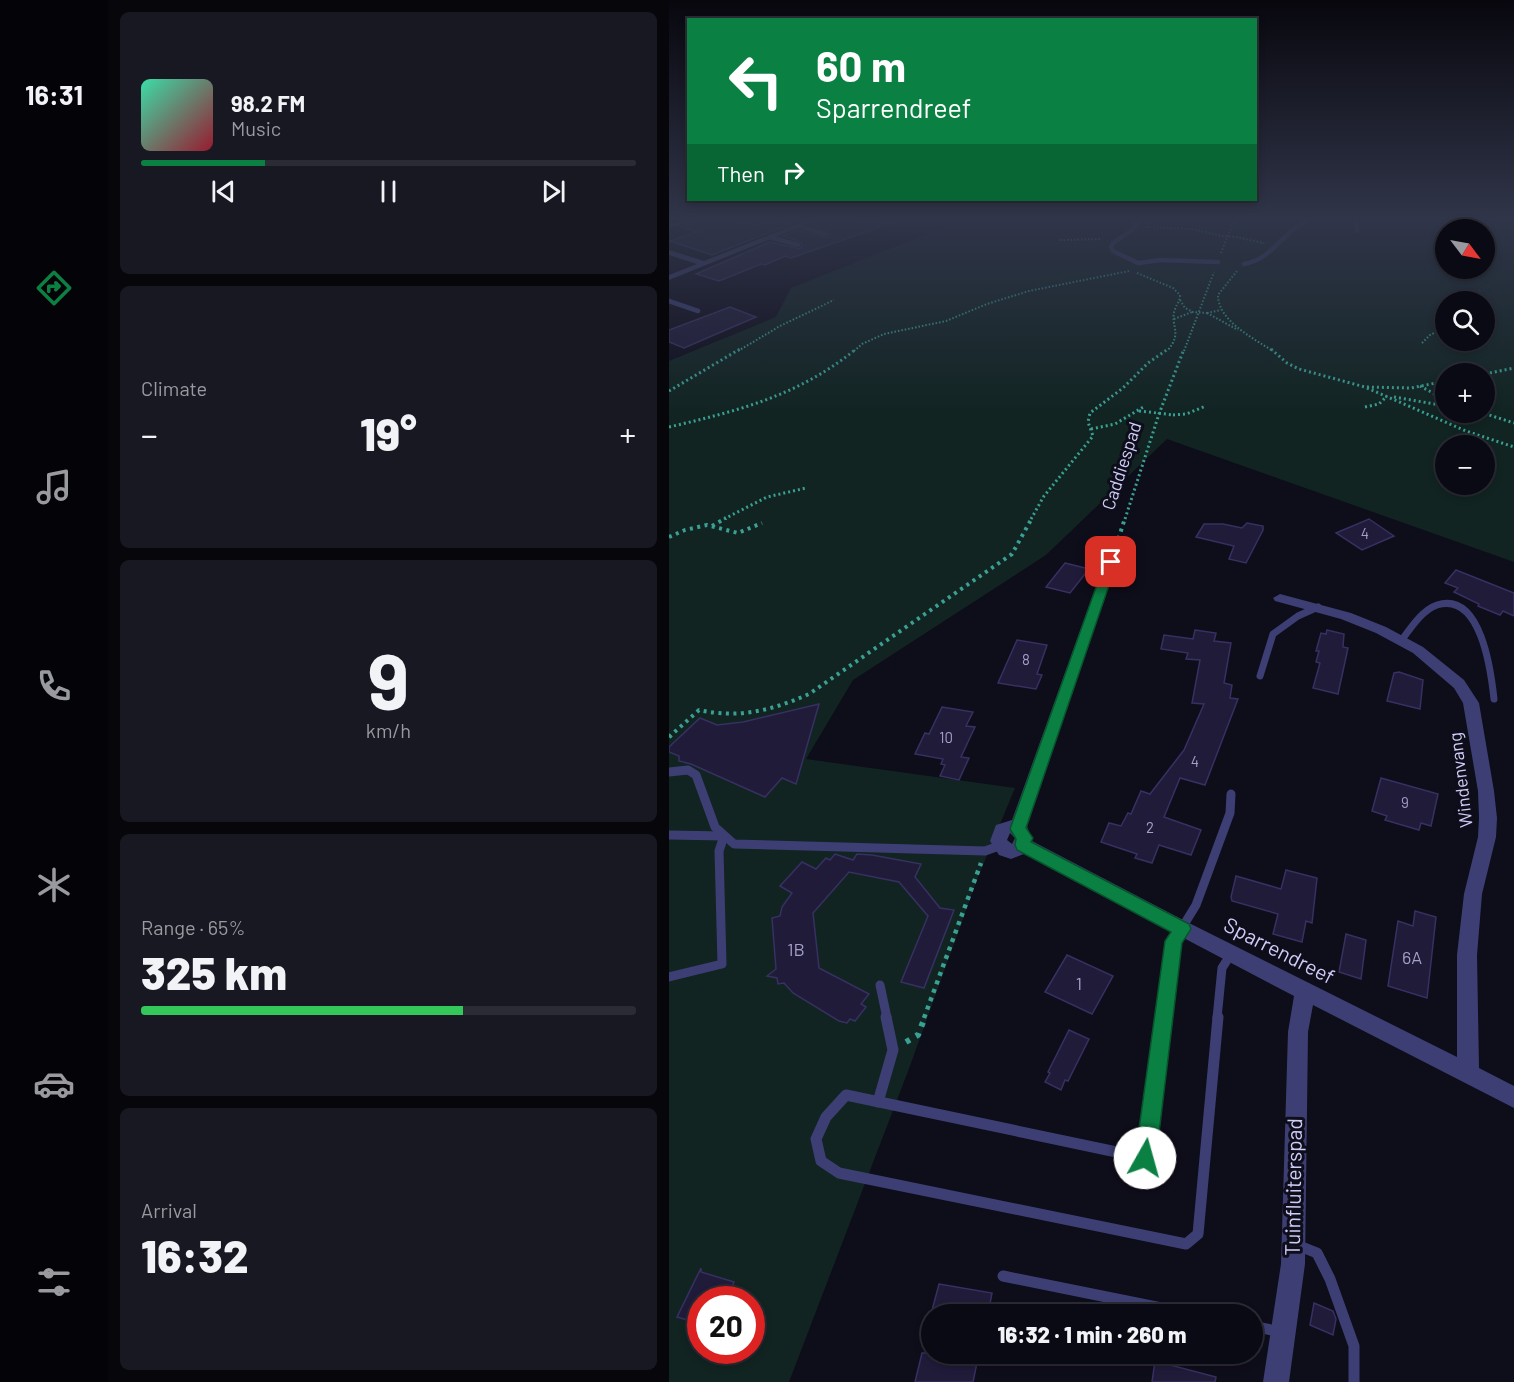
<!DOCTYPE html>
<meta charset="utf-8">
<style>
body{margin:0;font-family:Barlow,sans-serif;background:#181822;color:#f1f3f6;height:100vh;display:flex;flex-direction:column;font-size:22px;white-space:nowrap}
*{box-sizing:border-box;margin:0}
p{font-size:20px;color:#999aa0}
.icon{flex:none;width:33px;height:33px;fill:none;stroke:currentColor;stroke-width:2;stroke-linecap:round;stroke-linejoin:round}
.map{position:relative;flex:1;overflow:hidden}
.panel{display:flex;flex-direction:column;gap:12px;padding:12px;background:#06060b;width:561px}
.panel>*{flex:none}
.top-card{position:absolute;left:18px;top:18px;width:570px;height:183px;border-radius:0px;box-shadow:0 3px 9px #0003,0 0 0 2px #2a2b34;background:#0b8043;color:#fff;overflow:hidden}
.needle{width:39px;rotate:122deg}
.buttons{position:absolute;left:766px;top:219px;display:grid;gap:12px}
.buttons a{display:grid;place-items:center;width:60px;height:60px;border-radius:50%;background:#0a0a14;box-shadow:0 3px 9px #0003,0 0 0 2px #2a2b34;font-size:30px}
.speed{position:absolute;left:18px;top:1286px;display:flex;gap:12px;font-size:30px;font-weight:700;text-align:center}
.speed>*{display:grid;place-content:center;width:78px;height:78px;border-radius:50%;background:#0a0a14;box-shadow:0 3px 9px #0003,0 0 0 2px #2a2b34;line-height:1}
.speed .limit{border:9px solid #d22;background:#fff;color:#111}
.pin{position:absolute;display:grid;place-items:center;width:51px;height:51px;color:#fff;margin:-26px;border-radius:12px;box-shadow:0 3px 9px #0006}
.me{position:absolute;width:66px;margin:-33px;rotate:7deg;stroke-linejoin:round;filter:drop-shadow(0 0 4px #0008)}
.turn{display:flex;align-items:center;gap:21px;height:126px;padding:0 30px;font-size:27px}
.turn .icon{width:78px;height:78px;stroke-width:2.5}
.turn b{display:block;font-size:42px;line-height:51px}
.then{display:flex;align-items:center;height:57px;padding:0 30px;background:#0003;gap:12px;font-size:22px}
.big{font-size:45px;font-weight:800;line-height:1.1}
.panel .tile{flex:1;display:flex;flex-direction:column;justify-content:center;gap:9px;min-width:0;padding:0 21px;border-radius:9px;background:#181822}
.panel .dial{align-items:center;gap:0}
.dial b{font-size:78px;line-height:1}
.song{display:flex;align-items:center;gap:18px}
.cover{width:72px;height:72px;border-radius:9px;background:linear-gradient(135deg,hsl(160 70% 55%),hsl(350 70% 35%))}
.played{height:6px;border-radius:3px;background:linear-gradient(90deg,#0b8043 25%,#2a2b34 25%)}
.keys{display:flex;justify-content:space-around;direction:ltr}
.heat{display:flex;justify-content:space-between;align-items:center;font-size:33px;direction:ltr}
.charge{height:9px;border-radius:4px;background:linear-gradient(90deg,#34c759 65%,#2a2b34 0)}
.trip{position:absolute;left:252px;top:1304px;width:342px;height:60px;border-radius:30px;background:#0a0a14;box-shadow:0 3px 9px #0003,0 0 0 2px #2a2b34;font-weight:800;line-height:60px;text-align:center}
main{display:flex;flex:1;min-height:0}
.dock{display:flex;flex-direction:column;width:108px;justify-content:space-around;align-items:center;background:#040408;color:#999aa0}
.dock .icon{width:42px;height:42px}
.dock .on{color:#0b8043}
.dock b{font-size:27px;color:#f1f3f6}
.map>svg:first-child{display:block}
.green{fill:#112422;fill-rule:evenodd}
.building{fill:#1f1b39;stroke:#373062;stroke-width:1.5}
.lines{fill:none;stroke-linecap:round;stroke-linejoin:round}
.path-far4{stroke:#3aa093;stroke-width:2;stroke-dasharray:1.5 2;stroke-linecap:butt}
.path-far3{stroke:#3aa093;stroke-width:3;stroke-dasharray:2 3;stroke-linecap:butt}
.path-far2{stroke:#3aa093;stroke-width:4;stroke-dasharray:3 4.5;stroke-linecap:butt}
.path-far1{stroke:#3aa093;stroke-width:4.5;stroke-dasharray:4 5;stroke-linecap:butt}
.path{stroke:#3aa093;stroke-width:6;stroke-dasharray:4.5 7;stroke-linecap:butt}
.service-far3{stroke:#3d3f74;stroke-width:4.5}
.service-far2{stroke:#3d3f74;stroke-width:7}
.service-far1{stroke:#3d3f74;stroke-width:9}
.service{stroke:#3d3f74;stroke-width:11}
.minor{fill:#3d3f74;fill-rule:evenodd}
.path-bridge-far1{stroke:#3aa093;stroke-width:2;stroke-dasharray:1.5 2;stroke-linecap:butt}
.path-bridge{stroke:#3aa093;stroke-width:3;stroke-dasharray:2 3;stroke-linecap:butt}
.route{fill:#0b8043;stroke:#07532c;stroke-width:1.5}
.labels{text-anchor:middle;stroke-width:6;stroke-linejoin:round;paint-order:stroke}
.number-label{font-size:15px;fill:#a3a0c9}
.street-label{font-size:18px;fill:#cfccf9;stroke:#0e0d1a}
.near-number-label{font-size:18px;fill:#a3a0c9}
.near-street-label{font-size:21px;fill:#cfccf9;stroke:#0e0d1a}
</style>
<main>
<nav class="dock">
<b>16:31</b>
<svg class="icon on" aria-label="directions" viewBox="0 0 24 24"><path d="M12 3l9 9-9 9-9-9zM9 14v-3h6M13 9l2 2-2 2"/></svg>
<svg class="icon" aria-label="music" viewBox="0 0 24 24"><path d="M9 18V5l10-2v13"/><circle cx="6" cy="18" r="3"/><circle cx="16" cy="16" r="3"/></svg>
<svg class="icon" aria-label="phone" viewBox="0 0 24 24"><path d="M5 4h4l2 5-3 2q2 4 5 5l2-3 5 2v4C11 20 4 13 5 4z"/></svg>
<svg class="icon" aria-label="climate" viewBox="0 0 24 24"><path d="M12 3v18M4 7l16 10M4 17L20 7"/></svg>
<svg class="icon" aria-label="car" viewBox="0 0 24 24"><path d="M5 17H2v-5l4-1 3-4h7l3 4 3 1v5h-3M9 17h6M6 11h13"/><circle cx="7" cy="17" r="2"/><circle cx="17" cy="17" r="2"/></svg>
<svg class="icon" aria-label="filters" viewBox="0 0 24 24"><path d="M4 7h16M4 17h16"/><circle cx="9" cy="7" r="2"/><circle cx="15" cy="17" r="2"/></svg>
</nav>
<section class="panel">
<div class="tile">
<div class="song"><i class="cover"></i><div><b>98.2 FM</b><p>Music</p></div></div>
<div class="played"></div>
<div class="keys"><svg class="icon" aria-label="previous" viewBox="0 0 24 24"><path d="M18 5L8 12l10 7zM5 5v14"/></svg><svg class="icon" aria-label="pause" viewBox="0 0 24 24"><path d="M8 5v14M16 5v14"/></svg><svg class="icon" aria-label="next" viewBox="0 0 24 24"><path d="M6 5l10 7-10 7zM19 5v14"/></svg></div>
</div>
<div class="tile"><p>Climate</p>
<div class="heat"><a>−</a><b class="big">19°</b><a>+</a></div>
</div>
<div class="tile dial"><b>9</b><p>km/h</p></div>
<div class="tile"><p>Range · 65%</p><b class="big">325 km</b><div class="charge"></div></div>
<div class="tile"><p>Arrival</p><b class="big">16:32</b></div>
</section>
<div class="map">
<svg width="845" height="1382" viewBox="0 0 845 1382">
<rect width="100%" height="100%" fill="#0e0d1a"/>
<path class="green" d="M294 220H845V562L498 439 377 555 184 680 137 759 346 788 309 877 241 1066 120 1382H0V361L107 317 122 288ZM777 230H816V268H777ZM777 302H816V340H777ZM777 374H816V412H777ZM777 446H816V484H777ZM32 1299H82V1350H32Z"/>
<g class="building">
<path d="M29 220H69L86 226 106 220 124 223 43 255 1 241 28 232 12 227Z"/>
<path d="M150 220 228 221 122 258 116 256 96 265 92 264 50 281 27 274 101 242 131 249 133 246 132 242 114 236 128 230 159 238 161 235 160 231 142 225Z"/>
<path d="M61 307 87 317 15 348 0 342V330Z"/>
<path d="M700 519 725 536 693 550 667 533Z"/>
<path d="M578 523 594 526V530L577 563 560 559 565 546 527 537 535 524H554L573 528Z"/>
<path d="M396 563 420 569 401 593 377 587Z"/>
<path d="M787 570 845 593V616L834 611 831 615 809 606 810 604 785 592 789 588 776 583Z"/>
<path d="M526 630 547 633 545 641 562 643 555 683 563 685 561 698 569 699 536 785 511 778 495 817 532 830 522 855 490 845 483 863 466 858 468 854 432 842 440 823 452 826 459 813 462 814 472 791 481 794 515 750 535 704 523 703 531 660 517 659 519 653 492 649 495 635 524 639Z"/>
<path d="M658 630 675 634 674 647 679 648 669 694 644 688 651 663 647 662 650 651H647L652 633 657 634Z"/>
<path d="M348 640 378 645 368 674 373 675 367 689 329 683Z"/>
<path d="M730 672 754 680 751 709 718 701 725 673Z"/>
<path d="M150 704 127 784 113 778 96 797 22 764 10 761V756L0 752V747L31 718 48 725 74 722Z"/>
<path d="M273 707 304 712 297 726 306 727 292 757 300 758 290 780 271 776 276 765 272 764 274 759 246 754 256 733 260 734Z"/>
<path d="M712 778 769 794 762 826 752 823 750 830 716 820 718 816 703 811Z"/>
<path d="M166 854 184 860 188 854 203 855 252 864 246 877 271 908 285 910 255 988 232 982 259 916 230 882 180 872 144 913 150 968 200 994 192 1004 197 1007 186 1021 181 1019 178 1023 170 1021 124 993 115 983 109 984 108 978 98 976 107 969 103 918 111 916 113 907 123 893 111 886 133 862 147 869 157 858 161 860Z"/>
<path d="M617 870 648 878 643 923 637 921 633 942 604 934 609 914 563 901 562 897 567 876 612 889Z"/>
<path d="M746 911 767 917 758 998 719 986 729 921 744 926Z"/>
<path d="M677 934 697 940 692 979 670 972Z"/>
<path d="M398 955 444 976 423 1014 376 992Z"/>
<path d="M400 1030 420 1039 399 1081 396 1080 392 1090 376 1082 381 1073 379 1072Z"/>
<path d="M32 1268V1272L65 1282 58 1299H32V1324L8 1317Z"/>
<path d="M270 1284 323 1293 319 1314H262Z"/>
<path d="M645 1303 664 1311 667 1319 664 1335 641 1325Z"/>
<path d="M253 1353H310L304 1382H246Z"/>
<path d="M486 1361 547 1377 546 1382H483Z"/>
</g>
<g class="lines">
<g class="path-far4">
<path d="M477 223 493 220"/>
<path d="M477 227 523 229 553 236"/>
<path d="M567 237 595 243"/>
<path d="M391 240 433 239"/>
<path d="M552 253 565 220"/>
<path d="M568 271 549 295C549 321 584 338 604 351"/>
<path d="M468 273 504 288 511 295C511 302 508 303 506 309 500 326 515 332 498 351"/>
<path d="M511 300 516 308 522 311"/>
<path d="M802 302 811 291"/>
<path d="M538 313 569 330"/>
<path d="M538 313 552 310"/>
<path d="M505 319 523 312"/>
<path d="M785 340 786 348"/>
<path d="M753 343 761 335 777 327"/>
<path d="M69 351 111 326 165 300"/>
<path d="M185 351 193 344 215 334 277 321 318 304 360 291 460 271"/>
<path d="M515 351 545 272"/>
</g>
<g class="path-far3">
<path d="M602 349 618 363 630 369 696 387 742 388 777 381"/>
<path d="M816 374 845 368"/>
<path d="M751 386 777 400"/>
<path d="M698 388 797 431 845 447"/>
<path d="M0 391 71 349"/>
<path d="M725 397 777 406"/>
<path d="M696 407 710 404 718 396"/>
<path d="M470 411 480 412"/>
<path d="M811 412 845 423"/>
<path d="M504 415 517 414 537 406"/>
<path d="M0 427C69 411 131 395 187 349"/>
<path d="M422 429 446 424 476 406"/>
<path d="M55 519 98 497 137 488"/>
<path d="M362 519 375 496 424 436 419 422 421 413 454 388 479 363 499 349"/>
<path d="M456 519 490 414 515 349"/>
</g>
<g class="path-far2">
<path d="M43 526 57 518"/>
<path d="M0 537 16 530 38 525 69 533 93 523"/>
<path d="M445 553 456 518"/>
<path d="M0 737 30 710C70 719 104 710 140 694L343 554 363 518"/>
</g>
<g class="path-far1">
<path d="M0 737 2 735"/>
<path d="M255 1018 312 863"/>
</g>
<path class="path" d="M237 1042 249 1035 256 1017"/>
<g class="service-far3">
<path d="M466 220 467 227 444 243 442 247 444 251 469 263 492 260 549 262"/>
<path d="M687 220 688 231"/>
<path d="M129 226 157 234"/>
<path d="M101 237 129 245"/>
<path d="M575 264C604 259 613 232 639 220"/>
<path d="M0 301 29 311"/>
</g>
<g class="service-far2">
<path d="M732 641C741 629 753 610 768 605 812 591 822 671 825 699"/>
<path d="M591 676 604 634 629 616 649 607"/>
</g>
<g class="service-far1">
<path d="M0 772 19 770 27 775 46 827 65 844 316 851 330 846"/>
<path d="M0 835 55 836"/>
<path d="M0 977 53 964 50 851 55 836"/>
<path d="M211 985 218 1018"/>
<path d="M495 1018 505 941 527 905 561 813 562 794"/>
<path d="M548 1018 553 968 562 954"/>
</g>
<g class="service">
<path d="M495 1017 476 1158 177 1095 157 1117 147 1139 152 1161 170 1173 517 1244 529 1234 549 1017"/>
<path d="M209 1102 224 1050 217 1017"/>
<path d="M628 1245 648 1253 661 1279 685 1346V1382"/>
<path d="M334 1276 522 1314"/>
<path d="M584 1326 611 1332"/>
</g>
<g class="minor">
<path d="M15 220H27L0 228V224Z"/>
<path d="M138 220H148L0 280V275L28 264 0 255V250L35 261Z"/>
<path d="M442 558 448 562 358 826 363 841 520 923 788 1057V955L795 894 809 837 810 818 809 791 794 703 785 688 744 653 707 633 672 619 606 601 604 598 611 594 682 613 717 627 754 647 795 680 810 703 825 791 828 818 827 837 813 894 808 955 810 1068 845 1086V1108L644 1005 639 1032 636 1264 620 1382H594L612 1264 619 1032 625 996 355 854 342 859 330 855 321 841 327 825 343 820 436 562ZM341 833 346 838 343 844 338 840Z"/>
</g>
<g class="path-bridge-far1">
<path d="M553 236 567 237"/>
<path d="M523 312 538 313"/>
</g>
<path class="path-bridge" d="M480 412 504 415"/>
</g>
<linearGradient id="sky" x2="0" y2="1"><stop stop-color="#08070e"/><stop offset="0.53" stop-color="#303549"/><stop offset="1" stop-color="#303549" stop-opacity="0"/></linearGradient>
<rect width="845" height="413" fill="url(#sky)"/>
<path class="route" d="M442 559 448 562 357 828 364 838 362 842 520 924 522 929 513 943 487 1158 484 1165 476 1168 469 1165 466 1158 496 941 502 932 348 850 346 845 347 839 341 829 436 562Z"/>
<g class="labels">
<g class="number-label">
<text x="696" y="539">4</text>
<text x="357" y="665">8</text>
<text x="277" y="743">10</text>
<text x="526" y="767">4</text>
<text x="736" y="808">9</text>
<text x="481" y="833">2</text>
</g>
<g class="street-label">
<text transform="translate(453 466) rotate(-72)" y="6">Caddiespad</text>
<text transform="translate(792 780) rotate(-97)" y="6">Windenvang</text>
</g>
<g class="near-number-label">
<text x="127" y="956">1B</text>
<text x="743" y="964">6A</text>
<text x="410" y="990">1</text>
</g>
<g class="near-street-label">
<text transform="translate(610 951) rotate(27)" y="7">Sparrendreef</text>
<text transform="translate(625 1187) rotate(-89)" y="7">Tuinfluiterspad</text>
</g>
</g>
</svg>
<div class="buttons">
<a><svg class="needle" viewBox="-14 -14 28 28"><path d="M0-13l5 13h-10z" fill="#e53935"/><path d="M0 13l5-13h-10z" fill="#999aa0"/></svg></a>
<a><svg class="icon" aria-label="search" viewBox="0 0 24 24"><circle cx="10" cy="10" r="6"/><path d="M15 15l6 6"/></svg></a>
<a>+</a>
<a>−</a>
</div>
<div class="speed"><div class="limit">20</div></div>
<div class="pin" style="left:442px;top:562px;background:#d93025"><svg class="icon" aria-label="arrive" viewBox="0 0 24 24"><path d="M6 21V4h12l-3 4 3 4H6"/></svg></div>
<svg class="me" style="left:476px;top:1158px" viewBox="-20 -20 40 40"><circle r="19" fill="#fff"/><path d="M0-13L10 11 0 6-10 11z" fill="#0b8043"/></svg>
<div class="trip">16:32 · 1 min · 260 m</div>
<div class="top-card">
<div class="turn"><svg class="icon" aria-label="left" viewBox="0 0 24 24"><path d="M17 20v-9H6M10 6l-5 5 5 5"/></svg><div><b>60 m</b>Sparrendreef</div></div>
<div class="then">Then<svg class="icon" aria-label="right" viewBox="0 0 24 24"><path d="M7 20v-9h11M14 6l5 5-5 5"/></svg></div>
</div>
</div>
</main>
